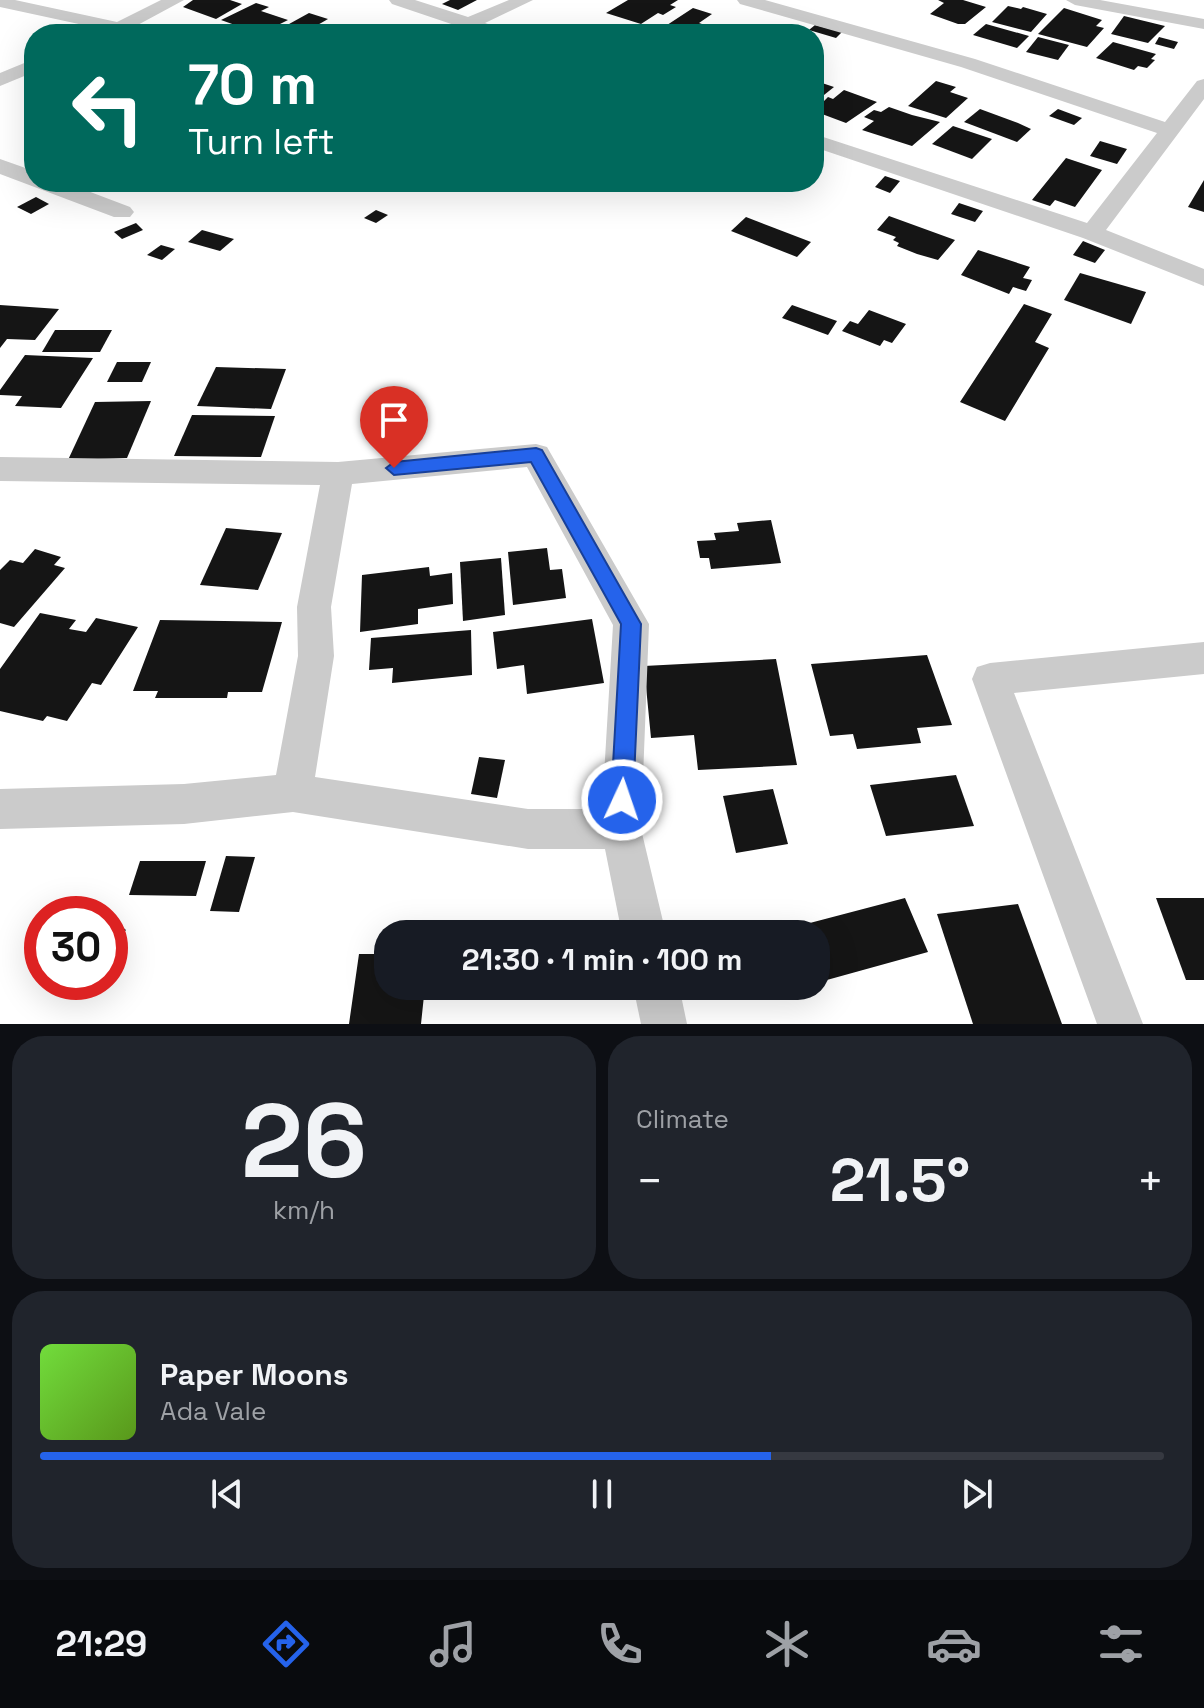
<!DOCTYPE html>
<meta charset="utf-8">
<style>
body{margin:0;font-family:"Space Grotesk",sans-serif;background:#20242c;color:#f1f3f6;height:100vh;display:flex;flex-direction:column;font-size:30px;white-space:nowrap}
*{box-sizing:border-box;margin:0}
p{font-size:26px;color:#9ea1a6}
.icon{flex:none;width:44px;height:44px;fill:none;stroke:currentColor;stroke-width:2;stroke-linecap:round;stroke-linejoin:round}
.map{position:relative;height:1024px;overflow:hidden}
.sheet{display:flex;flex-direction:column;gap:12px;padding:12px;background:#0d0f14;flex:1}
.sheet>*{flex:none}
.banner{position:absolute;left:24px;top:24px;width:800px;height:168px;border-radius:32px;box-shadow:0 8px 32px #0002;background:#00695c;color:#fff;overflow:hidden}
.speed{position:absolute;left:24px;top:896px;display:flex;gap:16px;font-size:40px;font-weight:700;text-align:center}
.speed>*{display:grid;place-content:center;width:104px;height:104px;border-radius:50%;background:#171b24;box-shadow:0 8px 32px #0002;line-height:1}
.speed .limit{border:12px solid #d22;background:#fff;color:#111}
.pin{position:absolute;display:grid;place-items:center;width:68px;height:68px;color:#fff;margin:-82px -34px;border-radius:50% 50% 50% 0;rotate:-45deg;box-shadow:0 0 8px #0007}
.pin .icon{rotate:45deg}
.me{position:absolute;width:88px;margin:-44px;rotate:3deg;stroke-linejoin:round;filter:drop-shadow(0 0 6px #0008)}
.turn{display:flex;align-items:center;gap:28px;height:168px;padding:0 32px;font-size:36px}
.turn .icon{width:104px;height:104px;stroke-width:2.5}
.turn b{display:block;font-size:56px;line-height:68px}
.big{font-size:60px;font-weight:700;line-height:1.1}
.sheet .card{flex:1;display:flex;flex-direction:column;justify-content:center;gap:12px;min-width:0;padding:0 28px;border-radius:32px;background:#20242c}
.sheet .dial{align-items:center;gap:0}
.dial b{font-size:104px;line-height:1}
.song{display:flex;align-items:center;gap:24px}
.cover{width:96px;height:96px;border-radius:12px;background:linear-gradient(135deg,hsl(100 70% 55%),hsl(90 70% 35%))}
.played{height:8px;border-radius:4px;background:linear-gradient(90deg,#2563eb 65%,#363941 65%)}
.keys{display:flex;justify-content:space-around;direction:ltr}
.heat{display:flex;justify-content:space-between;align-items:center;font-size:44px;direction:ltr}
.sheet .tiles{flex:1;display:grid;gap:12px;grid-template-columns:1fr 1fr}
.card:last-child{grid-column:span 2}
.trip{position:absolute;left:374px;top:920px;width:456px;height:80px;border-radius:32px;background:#171b24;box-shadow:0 8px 32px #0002;font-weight:700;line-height:80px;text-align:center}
.tabs{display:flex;height:128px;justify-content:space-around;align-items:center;background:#090b0e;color:#9ea1a6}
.tabs .icon{width:56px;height:56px}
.tabs .active{color:#2563eb}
.tabs b{font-size:36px;color:#f1f3f6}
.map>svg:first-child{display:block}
.building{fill:#151515}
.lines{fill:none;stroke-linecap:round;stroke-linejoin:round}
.street{fill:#cbcbcb;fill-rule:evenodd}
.route{fill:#2563eb;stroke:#184099;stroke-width:2}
</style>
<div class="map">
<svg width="1204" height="1024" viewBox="0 0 1204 1024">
<rect width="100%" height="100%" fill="#fff"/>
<g class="building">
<path d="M193 0H230L242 4 216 19 183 7Z"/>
<path d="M450 0H477L458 10 442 4Z"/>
<path d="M628 0H678L670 5 676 7 663 15 658 13 641 24 606 13Z"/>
<path d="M938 0H963L986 7 965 24H958L930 14 944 3Z"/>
<path d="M256 3 269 7 261 11 288 20 260 34 221 20Z"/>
<path d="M1008 6 1021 9 1023 7 1047 14 1031 32 992 22Z"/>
<path d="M693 8 712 14 699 23 711 27 700 34H688L664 27Z"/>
<path d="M1064 8 1102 20 1096 26 1104 28 1087 47 1038 34Z"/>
<path d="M309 13 328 19 302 34H271Z"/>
<path d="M1124 16 1165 26 1148 43 1111 34Z"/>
<path d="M986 24 1029 36 1017 48 973 35Z"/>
<path d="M815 25 842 32 836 38 809 30Z"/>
<path d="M155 27 167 31 124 34 138 28 146 31Z"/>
<path d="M1038 37 1069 45 1058 60 1026 52Z"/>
<path d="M1159 37 1178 42 1174 49 1155 44Z"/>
<path d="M1113 42 1156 54 1151 59 1155 60 1147 68 1138 66 1134 70 1096 58Z"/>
<path d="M816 81 834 87 814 103V82Z"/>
<path d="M936 81 956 87 950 92 968 98 946 118 908 106Z"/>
<path d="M844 90 877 102 846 123 814 111 828 97 833 99Z"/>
<path d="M889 107 912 115 940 122 912 146 862 130 874 121 864 117 874 110 881 112Z"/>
<path d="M980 109 1018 123 1031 129 1017 142 964 122Z"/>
<path d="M1058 109 1082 118 1074 125 1049 116Z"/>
<path d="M953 126 992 139 972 159 932 144Z"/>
<path d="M1100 141 1127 149 1117 164 1090 156Z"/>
<path d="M1066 158 1102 170 1075 207 1055 200 1050 206 1032 200Z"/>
<path d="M885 176 900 181 890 193 875 187Z"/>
<path d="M1204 180V212L1188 207Z"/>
<path d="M36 197 49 204 31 214 17 207Z"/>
<path d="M959 203 983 211 975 222 951 214Z"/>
<path d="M376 210 388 215 376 223 364 218Z"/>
<path d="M889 216 955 240 938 260 917 254 897 246 899 243 893 240 896 237 877 230Z"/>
<path d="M746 217 811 242 797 257 731 231Z"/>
<path d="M136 223 143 230 122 239 114 232Z"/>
<path d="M202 230 234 239 220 251 188 242Z"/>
<path d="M1083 241 1105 250 1095 263 1073 255Z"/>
<path d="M161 245 175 249 162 260 147 255Z"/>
<path d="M978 250 1030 267 1023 278 1032 280 1026 291 1013 287 1009 294 961 275Z"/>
<path d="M1080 273 1146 292 1131 324 1064 300Z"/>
<path d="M1024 304 1052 314 1035 342 1049 348 1005 421 960 402Z"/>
<path d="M0 305 59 309 35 340 7 339 0 348Z"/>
<path d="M792 305 837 321 828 335 782 318Z"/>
<path d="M869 310 906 324 892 343 884 340 880 346 842 331 850 321 858 324Z"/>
<path d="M55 330H112L100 352H42Z"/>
<path d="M25 355 93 358 61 408 15 406 22 396 0 395V390Z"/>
<path d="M117 362H151L142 382H107Z"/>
<path d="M216 367 286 369 271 409 197 406Z"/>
<path d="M151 401 127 458 68 460 95 402Z"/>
<path d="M192 415 275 416 261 457 174 456Z"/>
<path d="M771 520 781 563 711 569 709 558H700L697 541 716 540 714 533 739 531 737 523Z"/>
<path d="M226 528 282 533 258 590 200 585Z"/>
<path d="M547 548 550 570 562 569 566 598 513 605 508 552Z"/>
<path d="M35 549 61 557 54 565 65 568 14 627 0 623V570L10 560 23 563Z"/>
<path d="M501 558 505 615 463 621 460 562Z"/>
<path d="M429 567 430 576 452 573 453 604 418 609V624L360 632 362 575Z"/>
<path d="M40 613 76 620 69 629 86 632 96 618 138 627 101 685 92 683 67 721 47 716 43 721 0 711V669Z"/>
<path d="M592 619 604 683 527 694 524 665 497 669 493 632Z"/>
<path d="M160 620 282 622 262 692H228L227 698H155L158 691H133Z"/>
<path d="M471 630 472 675 392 683 393 668 369 670 371 638Z"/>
<path d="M927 655 952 725 917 728 921 743 857 749 853 734 830 736 811 664Z"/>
<path d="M776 659 797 765 698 770 694 735 651 738 644 666Z"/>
<path d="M479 757 505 760 497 798 471 794Z"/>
<path d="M956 775 974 826 886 836 870 785Z"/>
<path d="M773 789 788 844 736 853 723 796Z"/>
<path d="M226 856 255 857 239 912 210 911Z"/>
<path d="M140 861H206L196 896 129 895Z"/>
<path d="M905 898 928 952 816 983V934H788L787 929Z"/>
<path d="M1156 898H1204V980H1186Z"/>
<path d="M1018 904 1062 1024H973L937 914Z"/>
<path d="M110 918 126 930 110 948Z"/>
<path d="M359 954H388V986H425L421 1024H349Z"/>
</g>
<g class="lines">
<g class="street">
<path d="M0 0H15L117 22 161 0H184L121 34H98L102 29 0 7Z"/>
<path d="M389 0H415L468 17 509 0H533L485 23 506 30 508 34H481L392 4Z"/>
<path d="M737 0H765L975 59 1165 122 1197 81 1204 79V99L1106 230 1204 269V286L1083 238 814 147V134L1087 223 1157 133 961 67 740 4Z"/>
<path d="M1066 0H1100L1204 19V29L1075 5Z"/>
<path d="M34 59V72L0 86V73Z"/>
<path d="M0 159 34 171V182H64L130 207 134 212 130 217H114L0 174Z"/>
<path d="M536 444 547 447 649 624 641 829 666 934H622L605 849H528L293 812 184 824 0 829V789L184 784 276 775 298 656 297 607 320 485 0 481V457L338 462ZM527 467 613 625 602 809H528L315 777 334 656 331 607 352 484Z"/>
<path d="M1204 642V674L1014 693 1143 1024H1097L972 679 977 667 990 663Z"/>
<path d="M633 986H679L687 1024H641Z"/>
</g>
</g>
<path class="route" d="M536 448 542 450 641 624 633 800 630 807 622 811 614 807 611 800 621 624 531 462 394 475 386 468 394 462Z"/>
</svg>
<div class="speed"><div class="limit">30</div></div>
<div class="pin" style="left:394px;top:468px;background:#d93025"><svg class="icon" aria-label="arrive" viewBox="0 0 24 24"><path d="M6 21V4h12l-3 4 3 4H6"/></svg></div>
<svg class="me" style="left:622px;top:800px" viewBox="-20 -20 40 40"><circle r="17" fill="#2563eb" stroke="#fff" stroke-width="3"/><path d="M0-11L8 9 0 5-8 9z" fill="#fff"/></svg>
<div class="trip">21:30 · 1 min · 100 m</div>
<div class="banner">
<div class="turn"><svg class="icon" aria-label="left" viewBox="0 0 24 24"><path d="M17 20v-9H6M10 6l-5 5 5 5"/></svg><div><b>70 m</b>Turn left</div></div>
</div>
</div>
<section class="sheet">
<div class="tiles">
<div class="card dial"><b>26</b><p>km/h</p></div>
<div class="card"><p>Climate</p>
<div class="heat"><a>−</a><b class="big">21.5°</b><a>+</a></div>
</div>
<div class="card">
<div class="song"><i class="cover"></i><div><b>Paper Moons</b><p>Ada Vale</p></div></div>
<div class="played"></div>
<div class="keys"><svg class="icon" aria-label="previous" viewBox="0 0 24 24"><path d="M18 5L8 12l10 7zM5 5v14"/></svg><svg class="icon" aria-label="pause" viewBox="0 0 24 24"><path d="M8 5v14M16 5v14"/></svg><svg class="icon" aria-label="next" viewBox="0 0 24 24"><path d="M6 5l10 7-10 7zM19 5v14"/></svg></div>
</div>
</div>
</section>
<nav class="tabs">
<b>21:29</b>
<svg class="icon active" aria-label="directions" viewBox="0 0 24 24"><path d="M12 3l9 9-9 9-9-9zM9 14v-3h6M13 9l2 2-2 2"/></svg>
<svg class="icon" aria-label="music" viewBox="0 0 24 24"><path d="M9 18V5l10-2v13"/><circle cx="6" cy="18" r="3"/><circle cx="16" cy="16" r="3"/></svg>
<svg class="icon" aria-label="phone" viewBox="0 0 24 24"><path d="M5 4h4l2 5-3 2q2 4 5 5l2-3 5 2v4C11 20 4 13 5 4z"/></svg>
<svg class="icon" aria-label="climate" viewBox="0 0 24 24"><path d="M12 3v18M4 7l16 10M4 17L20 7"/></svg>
<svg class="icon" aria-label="car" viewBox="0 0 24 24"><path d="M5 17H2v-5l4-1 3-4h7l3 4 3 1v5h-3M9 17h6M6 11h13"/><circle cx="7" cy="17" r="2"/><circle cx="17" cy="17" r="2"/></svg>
<svg class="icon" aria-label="filters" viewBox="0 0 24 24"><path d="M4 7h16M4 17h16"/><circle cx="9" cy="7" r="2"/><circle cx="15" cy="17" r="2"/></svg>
</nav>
